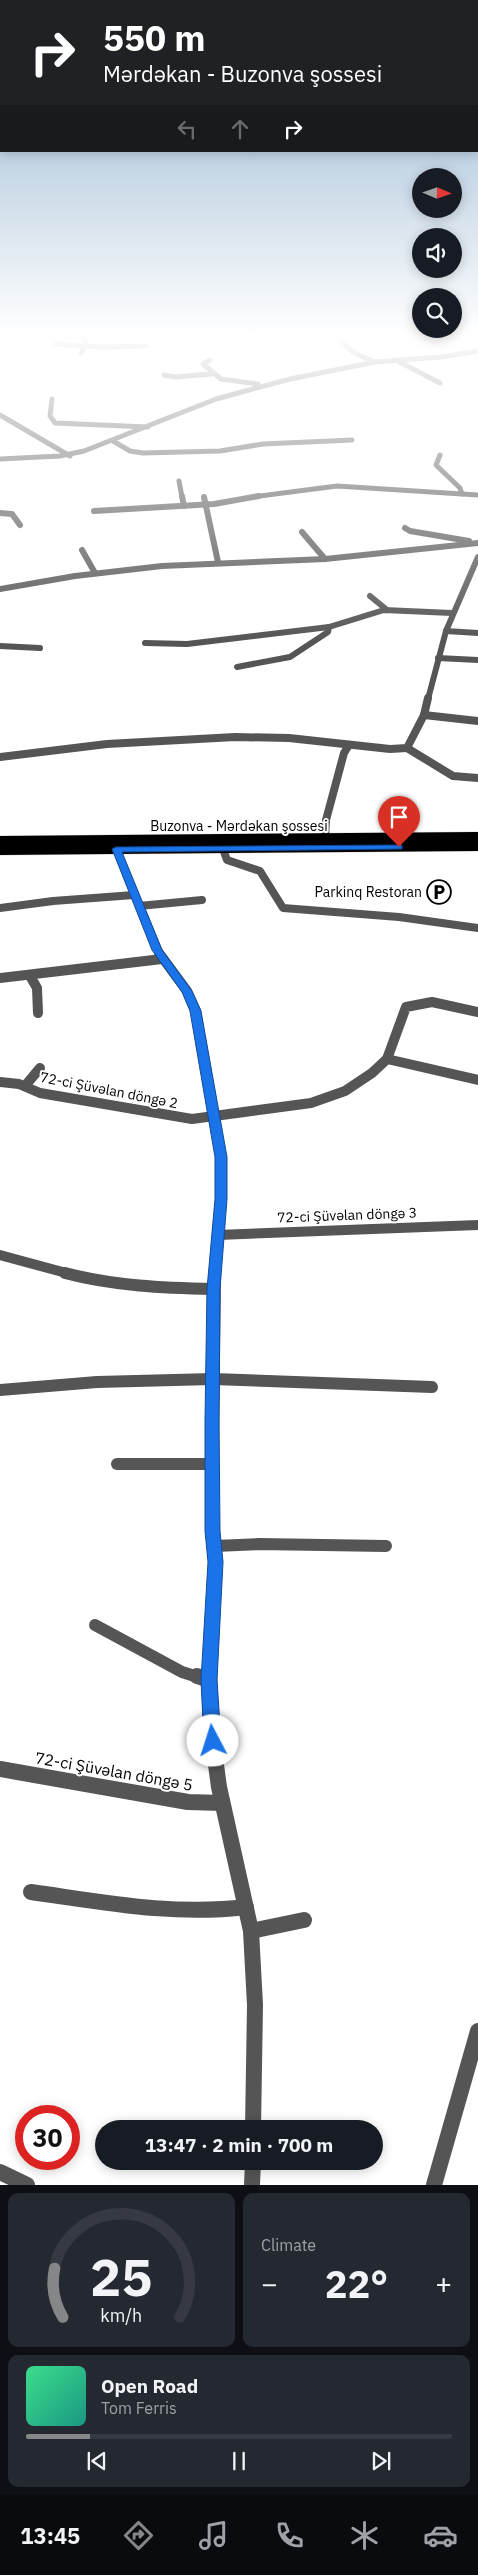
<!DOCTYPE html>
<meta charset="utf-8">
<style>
body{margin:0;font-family:"IBM Plex Sans",sans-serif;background:#242831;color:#f1f3f6;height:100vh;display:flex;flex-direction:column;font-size:19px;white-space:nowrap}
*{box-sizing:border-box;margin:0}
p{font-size:16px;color:#9ea1a6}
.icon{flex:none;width:28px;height:28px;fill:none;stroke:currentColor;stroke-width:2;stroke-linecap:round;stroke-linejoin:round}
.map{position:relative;height:2185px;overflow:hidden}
.side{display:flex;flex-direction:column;gap:8px;padding:8px;background:#0d0f14;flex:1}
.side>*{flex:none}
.guide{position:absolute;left:0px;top:0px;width:479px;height:152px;box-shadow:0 2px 12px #0003;background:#202124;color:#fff;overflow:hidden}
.needle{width:32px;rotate:92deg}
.controls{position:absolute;left:412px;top:168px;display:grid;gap:10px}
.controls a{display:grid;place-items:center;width:50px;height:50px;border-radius:50%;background:#171b24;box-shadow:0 2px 12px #0003;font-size:25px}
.speed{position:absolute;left:15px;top:2105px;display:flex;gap:10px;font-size:25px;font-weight:700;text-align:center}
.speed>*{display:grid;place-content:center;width:65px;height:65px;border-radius:50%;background:#171b24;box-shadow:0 2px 12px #0003;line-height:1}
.speed .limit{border:8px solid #d22;background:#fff;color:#111}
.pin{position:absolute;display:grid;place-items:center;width:42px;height:42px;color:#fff;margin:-51px -21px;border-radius:50% 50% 50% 0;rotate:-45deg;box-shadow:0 0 5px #0007}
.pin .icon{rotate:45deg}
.me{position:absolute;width:55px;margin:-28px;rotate:355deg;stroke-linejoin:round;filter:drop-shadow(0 0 4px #0008)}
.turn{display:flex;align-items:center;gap:18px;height:105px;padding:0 20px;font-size:22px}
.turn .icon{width:65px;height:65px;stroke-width:2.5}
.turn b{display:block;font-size:35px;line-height:42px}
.lanes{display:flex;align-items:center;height:48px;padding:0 20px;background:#0003;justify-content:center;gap:25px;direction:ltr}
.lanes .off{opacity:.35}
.big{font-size:38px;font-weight:700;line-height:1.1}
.side .tile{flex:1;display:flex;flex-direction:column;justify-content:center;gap:8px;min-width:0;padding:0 18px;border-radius:10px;background:#242831}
.side .dial{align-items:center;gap:0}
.dial svg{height:130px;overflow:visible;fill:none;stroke:#363941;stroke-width:7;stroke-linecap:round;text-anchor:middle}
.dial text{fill:#f1f3f6;stroke:none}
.song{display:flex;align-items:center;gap:15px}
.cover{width:60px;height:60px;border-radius:8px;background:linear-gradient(135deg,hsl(150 70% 55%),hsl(170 70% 35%))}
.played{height:5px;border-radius:2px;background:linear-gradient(90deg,#858687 15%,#363941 15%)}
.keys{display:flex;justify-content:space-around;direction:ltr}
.heat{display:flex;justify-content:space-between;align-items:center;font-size:28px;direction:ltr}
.side .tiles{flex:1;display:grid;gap:8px;grid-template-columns:1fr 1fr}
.tile:last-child{grid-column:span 2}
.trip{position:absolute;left:95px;top:2120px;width:288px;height:50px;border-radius:25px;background:#171b24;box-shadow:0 2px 12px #0003;font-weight:700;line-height:50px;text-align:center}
.tab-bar{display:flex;height:80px;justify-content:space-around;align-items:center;background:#090b0e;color:#9ea1a6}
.tab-bar .icon{width:35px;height:35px}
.tab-bar .active{color:#858687}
.tab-bar b{font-size:22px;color:#f1f3f6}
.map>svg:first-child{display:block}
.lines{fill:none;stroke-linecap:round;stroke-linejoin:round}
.primary-casing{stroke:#dbdbdb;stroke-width:11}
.minor-far5{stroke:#555;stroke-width:5}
.minor-far4{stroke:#555;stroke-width:6}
.minor-far3{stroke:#555;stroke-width:8}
.minor-far2{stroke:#555;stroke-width:10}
.minor-far1{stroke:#555;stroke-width:12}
.minor{stroke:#555;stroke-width:16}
.primary{stroke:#000;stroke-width:10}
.route{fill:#1a73e8;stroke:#114b97}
.labels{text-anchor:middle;stroke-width:4;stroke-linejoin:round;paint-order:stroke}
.street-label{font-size:14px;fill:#000;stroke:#fff}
.poi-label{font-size:14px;fill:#000;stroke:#fff;text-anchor:end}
.near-street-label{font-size:16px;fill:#000;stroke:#fff}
</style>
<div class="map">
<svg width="478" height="2185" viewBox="0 0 478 2185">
<rect width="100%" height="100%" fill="#fff"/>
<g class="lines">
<g class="primary-casing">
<g id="primary">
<path d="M0 841 478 837"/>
<path d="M0 850 478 846"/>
</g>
</g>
<g class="minor-far5">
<path d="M336 336 353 352 374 362"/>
<path d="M56 344 101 347 146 346"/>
<path d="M81 353 86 344 83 336"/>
<path d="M210 360 203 364 221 379 258 384"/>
<path d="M396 360 440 383"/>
<path d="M164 375 175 377 211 374"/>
<path d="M52 399 50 416 55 423 148 427"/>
<path d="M0 415 70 456"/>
<path d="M113 441 130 451 143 453 220 451 263 444 352 440"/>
<path d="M440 455 436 465 460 488 462 494"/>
<path d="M0 459 60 456 84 451 216 399 290 379 375 362 441 357 478 351"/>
<path d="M179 481 182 497"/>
<path d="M252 497 337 486 478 495"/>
</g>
<g class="minor-far4">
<path d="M182 496 184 506"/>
<path d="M204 497 218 562"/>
<path d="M94 511 214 504 259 496"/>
<path d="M0 513 12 514 20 525"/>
<path d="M405 528 410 531 469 541"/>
<path d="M302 532 325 559"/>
<path d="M82 550 95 573"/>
<path d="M0 589 75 576 162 566 325 559 478 543"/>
<path d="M370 596 387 610"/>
<path d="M446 631 478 633"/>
<path d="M145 643 187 644 329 627 384 610 452 613"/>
<path d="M0 646 40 648"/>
<path d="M438 658 478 660"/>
<path d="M237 667 290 657 328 632 329 627"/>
<path d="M428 699 446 631 478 557"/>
</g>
<g class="minor-far3">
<path d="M424 715 478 721"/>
<path d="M407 748 453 776 478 778"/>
<path d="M0 757 107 744 235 737 289 738 390 749 407 748 424 715 428 698"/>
<path d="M325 839 326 820 344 753 349 745"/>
<path d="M116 849 160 954"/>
<path d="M223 849 227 860 260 871 283 908 399 917 478 928"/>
<path d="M139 906 202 900"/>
<path d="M0 908 53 901 134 895"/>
</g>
<g class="minor-far2">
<path d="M159 953 187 991 196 1011 221 1157 222 1177 215 1274"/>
<path d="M30 976 37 988 38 1013"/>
<path d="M0 978 162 959"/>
<path d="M387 1059 478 1080"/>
<path d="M0 1082 19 1084 40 1093 192 1119 311 1103 345 1091 372 1073 387 1059 406 1007 432 1002 478 1012"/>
<path d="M25 1086 40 1068"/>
<path d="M218 1235 478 1225"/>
<path d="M0 1255 70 1274"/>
</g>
<g class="minor-far1">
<path d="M65 1273C114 1286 164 1288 214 1289"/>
<path d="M0 1390 97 1382 213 1379 432 1387"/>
<path d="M117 1464H212"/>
<path d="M215 1546 259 1544 386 1546"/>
<path d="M95 1625 182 1672 201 1678"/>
<path d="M209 1678 215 1573 212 1531 215 1273"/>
</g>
<g class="minor">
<path d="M197 1676 209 1680"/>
<path d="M209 1676 211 1728 219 1787 251 1931 255 2005 253 2129"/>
<path d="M0 1769 188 1802 222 1803"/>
<path d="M31 1892C103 1902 173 1916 246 1907"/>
<path d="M251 1931 304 1920"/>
<path d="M0 2172 27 2185"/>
<path d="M252 2185 253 2161"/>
<path d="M434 2185 478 2031"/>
</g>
<use href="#primary" class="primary"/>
</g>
<linearGradient id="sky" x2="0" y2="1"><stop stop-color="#8cadcc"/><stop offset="0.52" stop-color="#fff"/><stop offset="1" stop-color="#fff" stop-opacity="0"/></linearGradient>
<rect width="478" height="642" fill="url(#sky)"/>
<path class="route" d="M399 845H402V849L122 852 162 950 192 991 201 1011 227 1157V1199L220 1289 219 1420 220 1531 223 1562 217 1680 221 1741 219 1746 213 1748 207 1746 204 1741 201 1680 208 1562 205 1531V1420L207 1289 215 1199V1157L190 1011 182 992 152 950 112 849 116 847Z"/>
<defs>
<g id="parking-ring" transform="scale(1.25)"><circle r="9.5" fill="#fff" stroke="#000" stroke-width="1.5"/><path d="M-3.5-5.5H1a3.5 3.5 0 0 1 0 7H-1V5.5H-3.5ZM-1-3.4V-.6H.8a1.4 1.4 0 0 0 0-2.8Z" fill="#000"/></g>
</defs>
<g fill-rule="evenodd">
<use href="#parking-ring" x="439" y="892"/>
</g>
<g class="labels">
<g class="street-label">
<text x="239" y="831">Buzonva - Mərdəkan şossesi</text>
<text transform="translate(109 1090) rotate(11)" y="5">72-ci Şüvəlan döngə 2</text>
<text transform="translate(347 1215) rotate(-2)" y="5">72-ci Şüvəlan döngə 3</text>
</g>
<g class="poi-label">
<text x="422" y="897">Parkinq Restoran</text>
</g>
<g class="near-street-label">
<text transform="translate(114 1771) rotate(10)" y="6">72-ci Şüvəlan döngə 5</text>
</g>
</g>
</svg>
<div class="controls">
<a><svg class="needle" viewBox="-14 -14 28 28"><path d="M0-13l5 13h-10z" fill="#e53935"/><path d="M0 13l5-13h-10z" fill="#9ea1a6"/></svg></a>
<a><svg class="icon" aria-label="sound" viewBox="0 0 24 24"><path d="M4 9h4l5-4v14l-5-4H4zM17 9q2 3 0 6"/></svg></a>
<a><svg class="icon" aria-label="search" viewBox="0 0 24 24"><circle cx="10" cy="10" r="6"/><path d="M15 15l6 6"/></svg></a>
</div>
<div class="speed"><div class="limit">30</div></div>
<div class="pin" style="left:399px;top:847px;background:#d93025"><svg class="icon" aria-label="arrive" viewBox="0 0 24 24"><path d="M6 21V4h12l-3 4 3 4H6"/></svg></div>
<svg class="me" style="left:213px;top:1741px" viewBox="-20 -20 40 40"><circle r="19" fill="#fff"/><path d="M0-13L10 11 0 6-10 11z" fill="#1a73e8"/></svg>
<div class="trip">13:47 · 2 min · 700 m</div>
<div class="guide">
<div class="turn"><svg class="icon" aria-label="right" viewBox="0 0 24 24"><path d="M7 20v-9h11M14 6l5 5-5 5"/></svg><div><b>550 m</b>Mərdəkan - Buzonva şossesi</div></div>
<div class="lanes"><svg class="icon off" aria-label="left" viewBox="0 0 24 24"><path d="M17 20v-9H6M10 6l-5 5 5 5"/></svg><svg class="icon off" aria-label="ahead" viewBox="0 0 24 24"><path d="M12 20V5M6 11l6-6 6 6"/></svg><svg class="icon" aria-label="right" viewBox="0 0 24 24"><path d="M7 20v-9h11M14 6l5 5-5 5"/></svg></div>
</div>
</div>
<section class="side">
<div class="tiles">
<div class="tile dial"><svg viewBox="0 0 100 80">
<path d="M14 69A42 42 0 1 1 86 69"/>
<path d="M14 69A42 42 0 0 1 9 39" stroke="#858687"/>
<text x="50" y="56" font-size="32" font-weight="700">25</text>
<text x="50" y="72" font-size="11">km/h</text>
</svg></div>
<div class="tile"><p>Climate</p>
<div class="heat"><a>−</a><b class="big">22°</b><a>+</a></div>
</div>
<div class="tile">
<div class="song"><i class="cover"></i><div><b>Open Road</b><p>Tom Ferris</p></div></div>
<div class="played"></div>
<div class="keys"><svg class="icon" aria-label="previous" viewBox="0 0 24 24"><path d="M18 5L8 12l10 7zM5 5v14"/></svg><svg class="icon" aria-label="pause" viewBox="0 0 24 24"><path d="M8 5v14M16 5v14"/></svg><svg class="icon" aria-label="next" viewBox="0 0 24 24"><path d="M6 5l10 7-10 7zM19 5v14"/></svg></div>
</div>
</div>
</section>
<nav class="tab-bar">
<b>13:45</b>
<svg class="icon active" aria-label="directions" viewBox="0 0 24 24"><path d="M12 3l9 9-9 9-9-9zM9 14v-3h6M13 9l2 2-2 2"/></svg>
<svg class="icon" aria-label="music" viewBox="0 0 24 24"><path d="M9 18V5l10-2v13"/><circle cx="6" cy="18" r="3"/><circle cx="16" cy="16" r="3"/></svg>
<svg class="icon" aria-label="phone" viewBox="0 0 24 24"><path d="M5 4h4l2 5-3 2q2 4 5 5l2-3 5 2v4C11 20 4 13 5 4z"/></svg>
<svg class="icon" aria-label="climate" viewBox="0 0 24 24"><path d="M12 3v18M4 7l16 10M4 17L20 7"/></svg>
<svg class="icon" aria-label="car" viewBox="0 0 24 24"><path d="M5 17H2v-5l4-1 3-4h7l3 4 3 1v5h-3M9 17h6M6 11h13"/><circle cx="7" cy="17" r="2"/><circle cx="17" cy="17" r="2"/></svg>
</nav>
